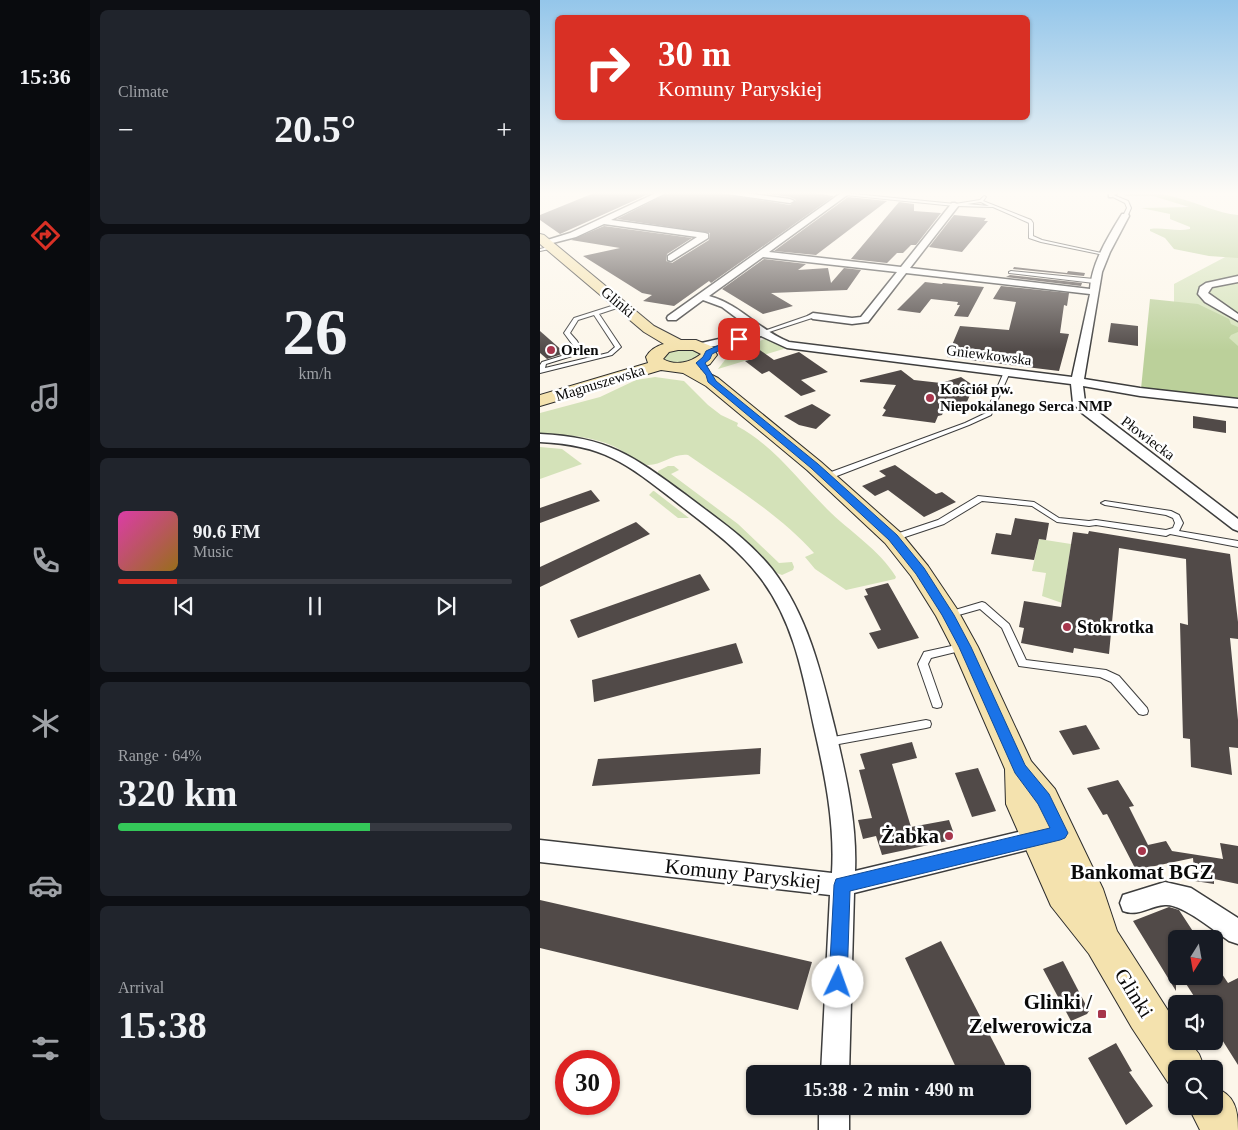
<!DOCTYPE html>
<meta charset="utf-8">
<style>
body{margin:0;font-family:Georgia,serif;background:#20242c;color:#f1f3f6;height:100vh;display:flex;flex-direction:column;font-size:19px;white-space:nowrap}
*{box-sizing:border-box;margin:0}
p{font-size:16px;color:#9ea1a6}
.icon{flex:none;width:28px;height:28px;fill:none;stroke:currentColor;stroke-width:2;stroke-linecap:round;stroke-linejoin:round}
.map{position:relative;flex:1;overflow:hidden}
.details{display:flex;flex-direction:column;gap:10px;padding:10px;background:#0d0f14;width:450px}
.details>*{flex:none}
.banner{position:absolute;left:15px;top:15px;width:475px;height:105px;border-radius:8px;box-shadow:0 1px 4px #0004;background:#d93025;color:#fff;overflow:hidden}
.needle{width:32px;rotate:191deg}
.fabs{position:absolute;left:628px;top:930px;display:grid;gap:10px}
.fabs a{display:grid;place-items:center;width:55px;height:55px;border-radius:8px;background:#171b24;box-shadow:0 1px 4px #0004;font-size:25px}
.speed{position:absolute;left:15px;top:1050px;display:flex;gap:10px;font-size:25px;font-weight:700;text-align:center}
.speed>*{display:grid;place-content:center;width:65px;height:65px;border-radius:50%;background:#171b24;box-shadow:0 1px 4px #0004;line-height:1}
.speed .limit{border:8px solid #d22;background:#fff;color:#111}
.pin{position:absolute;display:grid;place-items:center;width:42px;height:42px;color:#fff;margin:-21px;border-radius:10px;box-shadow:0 2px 8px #0006}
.me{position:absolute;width:55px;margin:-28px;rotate:3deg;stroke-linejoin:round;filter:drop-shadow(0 0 4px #0008)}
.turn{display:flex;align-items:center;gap:18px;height:105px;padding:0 20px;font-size:22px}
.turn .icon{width:65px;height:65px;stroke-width:2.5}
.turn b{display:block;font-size:35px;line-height:42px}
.big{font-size:38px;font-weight:700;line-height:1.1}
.details .card{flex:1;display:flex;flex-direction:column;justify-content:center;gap:8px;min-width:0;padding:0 18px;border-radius:8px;background:#20242c}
.details .dial{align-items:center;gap:0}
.dial b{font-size:65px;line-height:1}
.song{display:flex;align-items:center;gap:15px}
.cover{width:60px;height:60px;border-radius:8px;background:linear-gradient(135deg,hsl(320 70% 55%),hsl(40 70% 35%))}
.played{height:5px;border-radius:2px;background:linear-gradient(90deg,#d93025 15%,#363941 15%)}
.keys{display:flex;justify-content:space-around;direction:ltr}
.heat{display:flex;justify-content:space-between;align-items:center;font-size:28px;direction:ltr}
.charge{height:8px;border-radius:4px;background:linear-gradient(90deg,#34c759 64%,#363941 0)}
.trip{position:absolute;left:206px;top:1065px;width:285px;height:50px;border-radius:8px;background:#171b24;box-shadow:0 1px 4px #0004;font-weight:700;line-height:50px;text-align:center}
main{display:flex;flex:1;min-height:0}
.tab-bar{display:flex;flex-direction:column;width:90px;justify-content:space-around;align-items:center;background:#090b0e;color:#9ea1a6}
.tab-bar .icon{width:35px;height:35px}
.tab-bar .selected{color:#d93025}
.tab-bar b{font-size:22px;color:#f1f3f6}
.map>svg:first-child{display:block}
.green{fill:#d4e2b9}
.forest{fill:#bbd09a}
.building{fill:#514a48}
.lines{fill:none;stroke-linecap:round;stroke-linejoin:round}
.lane-casing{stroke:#3d3d3d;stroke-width:2}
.street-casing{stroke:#3d3d3d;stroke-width:3}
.secondary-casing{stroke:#2c2c2c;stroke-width:2}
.lane{fill:#fff;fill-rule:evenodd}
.street{fill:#fff;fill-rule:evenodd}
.secondary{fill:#f4e2ae;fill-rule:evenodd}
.route{fill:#1a73e8;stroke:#114b97}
.poi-dot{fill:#a7364c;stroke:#fff;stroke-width:2}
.labels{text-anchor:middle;stroke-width:5;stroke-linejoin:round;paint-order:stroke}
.far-street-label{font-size:15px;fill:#0a0a0a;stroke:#fff}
.far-poi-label{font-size:15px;font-weight:bold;fill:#0a0a0a;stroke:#fff;text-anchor:start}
.poi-label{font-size:18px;font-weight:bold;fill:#0a0a0a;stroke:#fff;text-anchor:start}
.near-poi-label{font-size:21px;font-weight:bold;fill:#0a0a0a;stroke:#fff;text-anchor:end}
.near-street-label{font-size:21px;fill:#0a0a0a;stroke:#fff}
</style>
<main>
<nav class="tab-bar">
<b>15:36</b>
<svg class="icon selected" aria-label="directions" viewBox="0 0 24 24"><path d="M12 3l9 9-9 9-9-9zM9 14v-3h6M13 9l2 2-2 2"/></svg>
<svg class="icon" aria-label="music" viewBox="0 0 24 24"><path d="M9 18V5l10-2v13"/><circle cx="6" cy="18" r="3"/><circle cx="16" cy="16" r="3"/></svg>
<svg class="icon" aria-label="phone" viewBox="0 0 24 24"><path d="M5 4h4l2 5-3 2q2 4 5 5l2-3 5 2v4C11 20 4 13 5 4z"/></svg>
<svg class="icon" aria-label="climate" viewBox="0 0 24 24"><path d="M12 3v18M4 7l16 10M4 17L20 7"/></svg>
<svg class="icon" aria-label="car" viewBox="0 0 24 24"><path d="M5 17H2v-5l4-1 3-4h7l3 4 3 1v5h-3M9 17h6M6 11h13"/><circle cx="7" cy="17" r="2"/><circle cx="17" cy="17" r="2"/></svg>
<svg class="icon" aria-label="filters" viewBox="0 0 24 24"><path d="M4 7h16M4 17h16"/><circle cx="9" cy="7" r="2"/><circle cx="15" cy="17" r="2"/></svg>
</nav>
<section class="details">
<div class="card"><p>Climate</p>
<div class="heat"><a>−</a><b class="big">20.5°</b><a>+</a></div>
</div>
<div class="card dial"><b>26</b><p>km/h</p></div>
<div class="card">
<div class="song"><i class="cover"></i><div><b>90.6 FM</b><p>Music</p></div></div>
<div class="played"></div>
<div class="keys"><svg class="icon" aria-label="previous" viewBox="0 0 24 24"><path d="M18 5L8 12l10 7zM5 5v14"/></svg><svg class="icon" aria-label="pause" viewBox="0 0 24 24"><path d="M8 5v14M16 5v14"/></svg><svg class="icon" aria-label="next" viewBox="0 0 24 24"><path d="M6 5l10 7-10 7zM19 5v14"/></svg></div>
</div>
<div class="card"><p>Range · 64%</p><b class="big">320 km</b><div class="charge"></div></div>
<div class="card"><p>Arrival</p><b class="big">15:38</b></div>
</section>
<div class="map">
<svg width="698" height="1130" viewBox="0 0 698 1130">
<rect width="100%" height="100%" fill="#fcf6ea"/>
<g class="green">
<path d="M689 255H698V358L634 316V284Z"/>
<path d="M227 338 239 345 250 347 178 369 191 352Z"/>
<path d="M148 348 159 352 158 357C148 363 131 368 123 357L127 352Z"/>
<path d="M115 377 144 381 168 405 181 415 198 423 197 426C233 445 259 481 287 509 310 532 339 549 356 577L355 579 306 590 275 569 265 557 274 553C238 513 191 485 148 455 133 453 121 466 107 465 96 464 84 450 73 446 50 436 25 434 0 435V413L60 397 96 380Z"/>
<path d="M0 447 22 449 42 464 0 479Z"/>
<path d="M128 466H134L139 470 131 474 198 524 239 563 252 562 254 567 253 570 242 575 234 572 118 475V471Z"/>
<path d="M113 491H114L149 518H138L109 495Z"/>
<path d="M499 539 531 544 522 603 502 596 506 573 492 571Z"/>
</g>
<g class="forest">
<path d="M588 193C605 193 622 193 638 198 658 203 677 213 698 215V258L669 256 634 249 625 238 610 231V229C624 227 636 232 650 229V227L630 219V214L601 208 649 207 613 196H585L584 194Z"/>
<path d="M610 299 658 304 689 319 691 324 698 327V332L691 335 689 338 698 346V402L601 389Z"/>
</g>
<g class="building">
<path d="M54 193H111L20 234 0 220V215Z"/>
<path d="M128 193H178L250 205 256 200 250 197 220 193H275L294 196 171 283 169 281 134 306 103 301 112 295 102 293 43 256 80 248 31 240 64 226 152 238 127 254 126 261 132 263 169 240 170 233 77 219Z"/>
<path d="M308 197 347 201 276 255 234 251Z"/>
<path d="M359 202 374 204V211L401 213 376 245H371L363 253H357L347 263 311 259Z"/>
<path d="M414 215 446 218 444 221H448L422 252 389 247Z"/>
<path d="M224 259 266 264 258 270 288 268 291 283 304 268 321 270 307 290 231 293 253 306 223 314 182 289Z"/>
<path d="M474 267 527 273 528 271 545 273 544 276 473 269Z"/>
<path d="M470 275 542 283 541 286 466 277Z"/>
<path d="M385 282 402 284 403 283 444 287 428 317 414 316 420 305H417L418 302 391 299 380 313 357 310Z"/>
<path d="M461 286 529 293 527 306 524 305 520 333 529 334 519 371 407 357 420 326 469 330 476 302 453 299Z"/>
<path d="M571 323 598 326V346L568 342Z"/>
<path d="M0 331 25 353 7 359 0 353Z"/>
<path d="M210 343 234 360 259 352 288 372 261 380 276 391 261 396 229 371 222 374 205 361 213 359 204 352Z"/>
<path d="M361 370 374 380 401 383 421 377 434 386 426 404 420 403 419 406 407 404 402 415 398 416 395 423 342 416 346 410 343 408 356 385 320 382V380Z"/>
<path d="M272 404 291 415 276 429 259 425 244 416Z"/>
<path d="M653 416 686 421V433L653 428Z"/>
<path d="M355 465 396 494 402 492 416 502 384 517 348 490 335 496 322 486 346 476 339 471Z"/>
<path d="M51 490 60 501 0 523V508Z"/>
<path d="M475 518 509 523 506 540 499 539 494 560 451 554 456 533 471 535Z"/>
<path d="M96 522 110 534 0 587V567Z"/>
<path d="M549 531 690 554 698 622V639L690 638 698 720V748L689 747 692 775 651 767 650 739 643 738 640 623 648 625 646 559 579 548 569 654 534 648 533 653 481 643 484 628 479 627 484 601 521 607 533 532 548 534Z"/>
<path d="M160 574 170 590 38 638 30 620Z"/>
<path d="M348 583 379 638 338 649 329 633 341 630 324 596 328 595 325 589Z"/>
<path d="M196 643 203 663 54 702 52 680Z"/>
<path d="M546 725 560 749 533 755 519 731Z"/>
<path d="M372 742 377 758 352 764 371 827 409 820 414 834 407 841 342 855 336 836 323 839 318 820 332 818 319 770 325 769 320 754Z"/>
<path d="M221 748 220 774 52 786 58 759Z"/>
<path d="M438 768 456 811 432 817 415 773Z"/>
<path d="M578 780 594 806 589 807 608 845 626 841 632 851 683 859 680 843 698 846V884L674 879V884L655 881 653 858 596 870 567 814 563 815 547 788Z"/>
<path d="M0 900 272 962 258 1010 0 948Z"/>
<path d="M629 907 639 910 658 939H636V991L593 921Z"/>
<path d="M401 941 470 1074H419L365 958Z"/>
<path d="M523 961 549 1011 547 1014 531 1021 503 969Z"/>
<path d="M674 962 688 983 698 978V1065L674 1027V1004H659L641 976H674Z"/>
<path d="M576 1043 592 1071 589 1072 613 1106 586 1125 548 1058Z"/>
</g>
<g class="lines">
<g class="lane-casing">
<g id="lane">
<path d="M304 193 415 204 440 200 444 196 446 197 443 201 491 220 493 223V236L502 240 566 254 564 255 501 242 489 238V223L487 222 453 207 415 206 305 195ZM441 202 449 206 427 204Z"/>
<path d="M571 194 588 201 591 208 587 217 583 216 587 208 585 203 571 196Z"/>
<path d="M12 246 14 247V248L0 251V249Z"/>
<path d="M471 271 554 279 557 281 554 283 469 273V272Z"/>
<path d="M81 303 84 305 83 306 59 314 81 347 72 355 0 373V365L2 362 28 354 35 348 24 333 34 318ZM54 315 75 347 68 353 5 368 6 364 32 356 40 349 41 348 37 341 30 333 38 320Z"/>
<path d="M273 314 275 315V317L226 333 221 332Z"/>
<path d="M467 370 470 372 451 415 429 425 289 479H286L282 477 283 475 425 423 446 413 464 372Z"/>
<path d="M438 496 494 502 519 518 549 521 556 520 626 530 633 528 635 523 633 518 626 515 565 505 561 503 565 501 631 511 639 515 643 523 639 531 698 541V547L630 534 626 536 556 525 549 526 517 522 492 506 442 501 404 524 356 540H350L349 538 350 536 398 520Z"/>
<path d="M442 602 445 603 469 624 486 660 566 670 579 676 607 708 608 711 607 714 603 715 599 714 571 682 560 677 479 666 462 628 440 609 408 618 405 617 403 615 405 613Z"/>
<path d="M425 643 428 645 430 647 428 649 391 658 388 664 402 704 401 707 397 708 393 707 378 664 384 652Z"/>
<path d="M386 720 390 721 391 724 390 727 386 728 288 746 284 745 282 742 284 739 288 738Z"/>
</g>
</g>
<g class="street-casing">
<g id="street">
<path d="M116 193H126L71 220 165 233 168 234V238L131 261 128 260V256L157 237 64 224 36 237 5 245 1 242 30 233Z"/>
<path d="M180 193H204L250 199 254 201 250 203Z"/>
<path d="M301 193H310L229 252 361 267 412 203H415L419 205 370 268 550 289C552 262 568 237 582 214H588L589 216 570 252 562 272 544 379 600 388 698 399V407L600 396 543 386 545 402 698 519V531L693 529 542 413 533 403 531 384 247 348 221 336 161 349 157 348 155 346 157 344 214 331 182 307 163 300 136 320H128L127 318 128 316ZM223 257 357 272 321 317 312 318 273 313 268 316 273 319 312 324 328 322 366 273 550 294 532 377 249 342C220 331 200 304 169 296Z"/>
<path d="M569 193H577L572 197H569Z"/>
<path d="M698 276V282L672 287 668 293 698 314V321L665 302 658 294 660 287 666 283Z"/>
<path d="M0 434C68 437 93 456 146 495 176 518 208 539 232 569 268 616 281 672 295 729 306 776 317 822 315 871L503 826 511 829 514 836 511 843 503 846 314 893 309 1074H281L290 895 0 862V840L292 873C295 823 285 775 274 727 263 674 253 619 219 576 196 546 164 524 135 501 86 463 64 445 0 442Z"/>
<path d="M625 882 651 888 698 918V944L689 941C675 931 641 903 625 905 609 906 599 917 583 911L580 903 583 895Z"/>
<rect x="279" y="1106" width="30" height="24"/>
</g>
</g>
<g class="secondary-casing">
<g id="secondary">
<path d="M0 234 4 235 114 326 141 340H156L173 347 177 355 170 364 160 369 178 378 281 462 361 533 388 566 417 609 438 647 491 761 515 789 563 889 577 931 636 1023V1041H649L659 1054 665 1069H636V1086L629 1084 592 1028 549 954 511 906 466 804 465 769 412 647 396 616 371 576 345 543 267 470 166 386 143 373 121 370 0 406V395L108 363 106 357C110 350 116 346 124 344L104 332 0 244ZM138 350H153L161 354C150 363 135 366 123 359L129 352Z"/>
<path d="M674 1087C695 1095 698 1109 698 1130H660L648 1106H674Z"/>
</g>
</g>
<use href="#lane" class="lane"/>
<use href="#street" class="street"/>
<use href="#secondary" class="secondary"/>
</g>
<linearGradient id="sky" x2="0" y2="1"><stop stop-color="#94c6ea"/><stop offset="0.55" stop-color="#fefbf6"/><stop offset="1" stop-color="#fefbf6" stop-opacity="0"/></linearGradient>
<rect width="698" height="351" fill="url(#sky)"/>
<path class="route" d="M197 337 203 339 172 354 170 359 165 363 176 381 278 464 357 535 384 568 414 615 431 647 485 765 509 794 528 833 525 838 520 840 310 891 307 982 304 988 298 991 291 988 289 982 294 885 296 879 510 828 498 804 475 773 419 647 402 615 376 574 349 540 271 468 168 382 166 375 156 363 163 357 166 351Z"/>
<g class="poi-dot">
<circle cx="11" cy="350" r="5"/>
<circle cx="390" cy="398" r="5"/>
<circle cx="527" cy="627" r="5"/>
<circle cx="409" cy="836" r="5"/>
<circle cx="602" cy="851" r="5"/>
<rect x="557" y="1009" width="10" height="10" rx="2.5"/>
</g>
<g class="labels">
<g class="far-street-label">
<text transform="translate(78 302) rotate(40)" y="5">Glinki</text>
<text transform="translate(449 355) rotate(7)" y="5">Gniewkowska</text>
<text transform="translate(60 383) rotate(-17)" y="5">Magnuszewska</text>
<text transform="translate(608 438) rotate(37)" y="5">Płowiecka</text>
</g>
<g class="far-poi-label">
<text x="21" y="355">Orlen</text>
<text x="400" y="394">Kościół pw.<tspan x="400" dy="17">Niepokalanego Serca NMP</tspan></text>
</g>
<g class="poi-label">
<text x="537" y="633">Stokrotka</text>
</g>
<g class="near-poi-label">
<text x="399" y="843">Żabka</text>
<text x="602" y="879" text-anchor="middle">Bankomat BGZ</text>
<text x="552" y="1009">Glinki /<tspan x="552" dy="24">Zelwerowicza</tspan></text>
</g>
<g class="near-street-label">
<text transform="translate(203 874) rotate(6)" y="7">Komuny Paryskiej</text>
<text transform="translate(594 993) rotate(58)" y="7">Glinki</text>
</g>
</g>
</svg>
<div class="fabs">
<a><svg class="needle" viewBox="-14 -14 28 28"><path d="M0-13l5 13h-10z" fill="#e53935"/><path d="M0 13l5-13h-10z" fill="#9ea1a6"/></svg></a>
<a><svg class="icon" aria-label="sound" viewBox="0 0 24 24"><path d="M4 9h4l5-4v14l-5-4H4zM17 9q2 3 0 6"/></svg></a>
<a><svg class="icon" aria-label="search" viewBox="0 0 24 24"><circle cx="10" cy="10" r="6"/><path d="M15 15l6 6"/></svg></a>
</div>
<div class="speed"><div class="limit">30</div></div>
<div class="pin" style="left:199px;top:339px;background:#d93025"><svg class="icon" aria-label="arrive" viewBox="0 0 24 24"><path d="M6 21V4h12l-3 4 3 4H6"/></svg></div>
<svg class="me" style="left:298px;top:982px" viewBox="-20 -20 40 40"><circle r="19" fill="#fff"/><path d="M0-13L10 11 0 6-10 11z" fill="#1a73e8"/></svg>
<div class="trip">15:38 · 2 min · 490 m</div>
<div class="banner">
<div class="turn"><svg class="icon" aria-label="right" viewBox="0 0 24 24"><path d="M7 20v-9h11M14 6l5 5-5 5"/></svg><div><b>30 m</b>Komuny Paryskiej</div></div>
</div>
</div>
</main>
